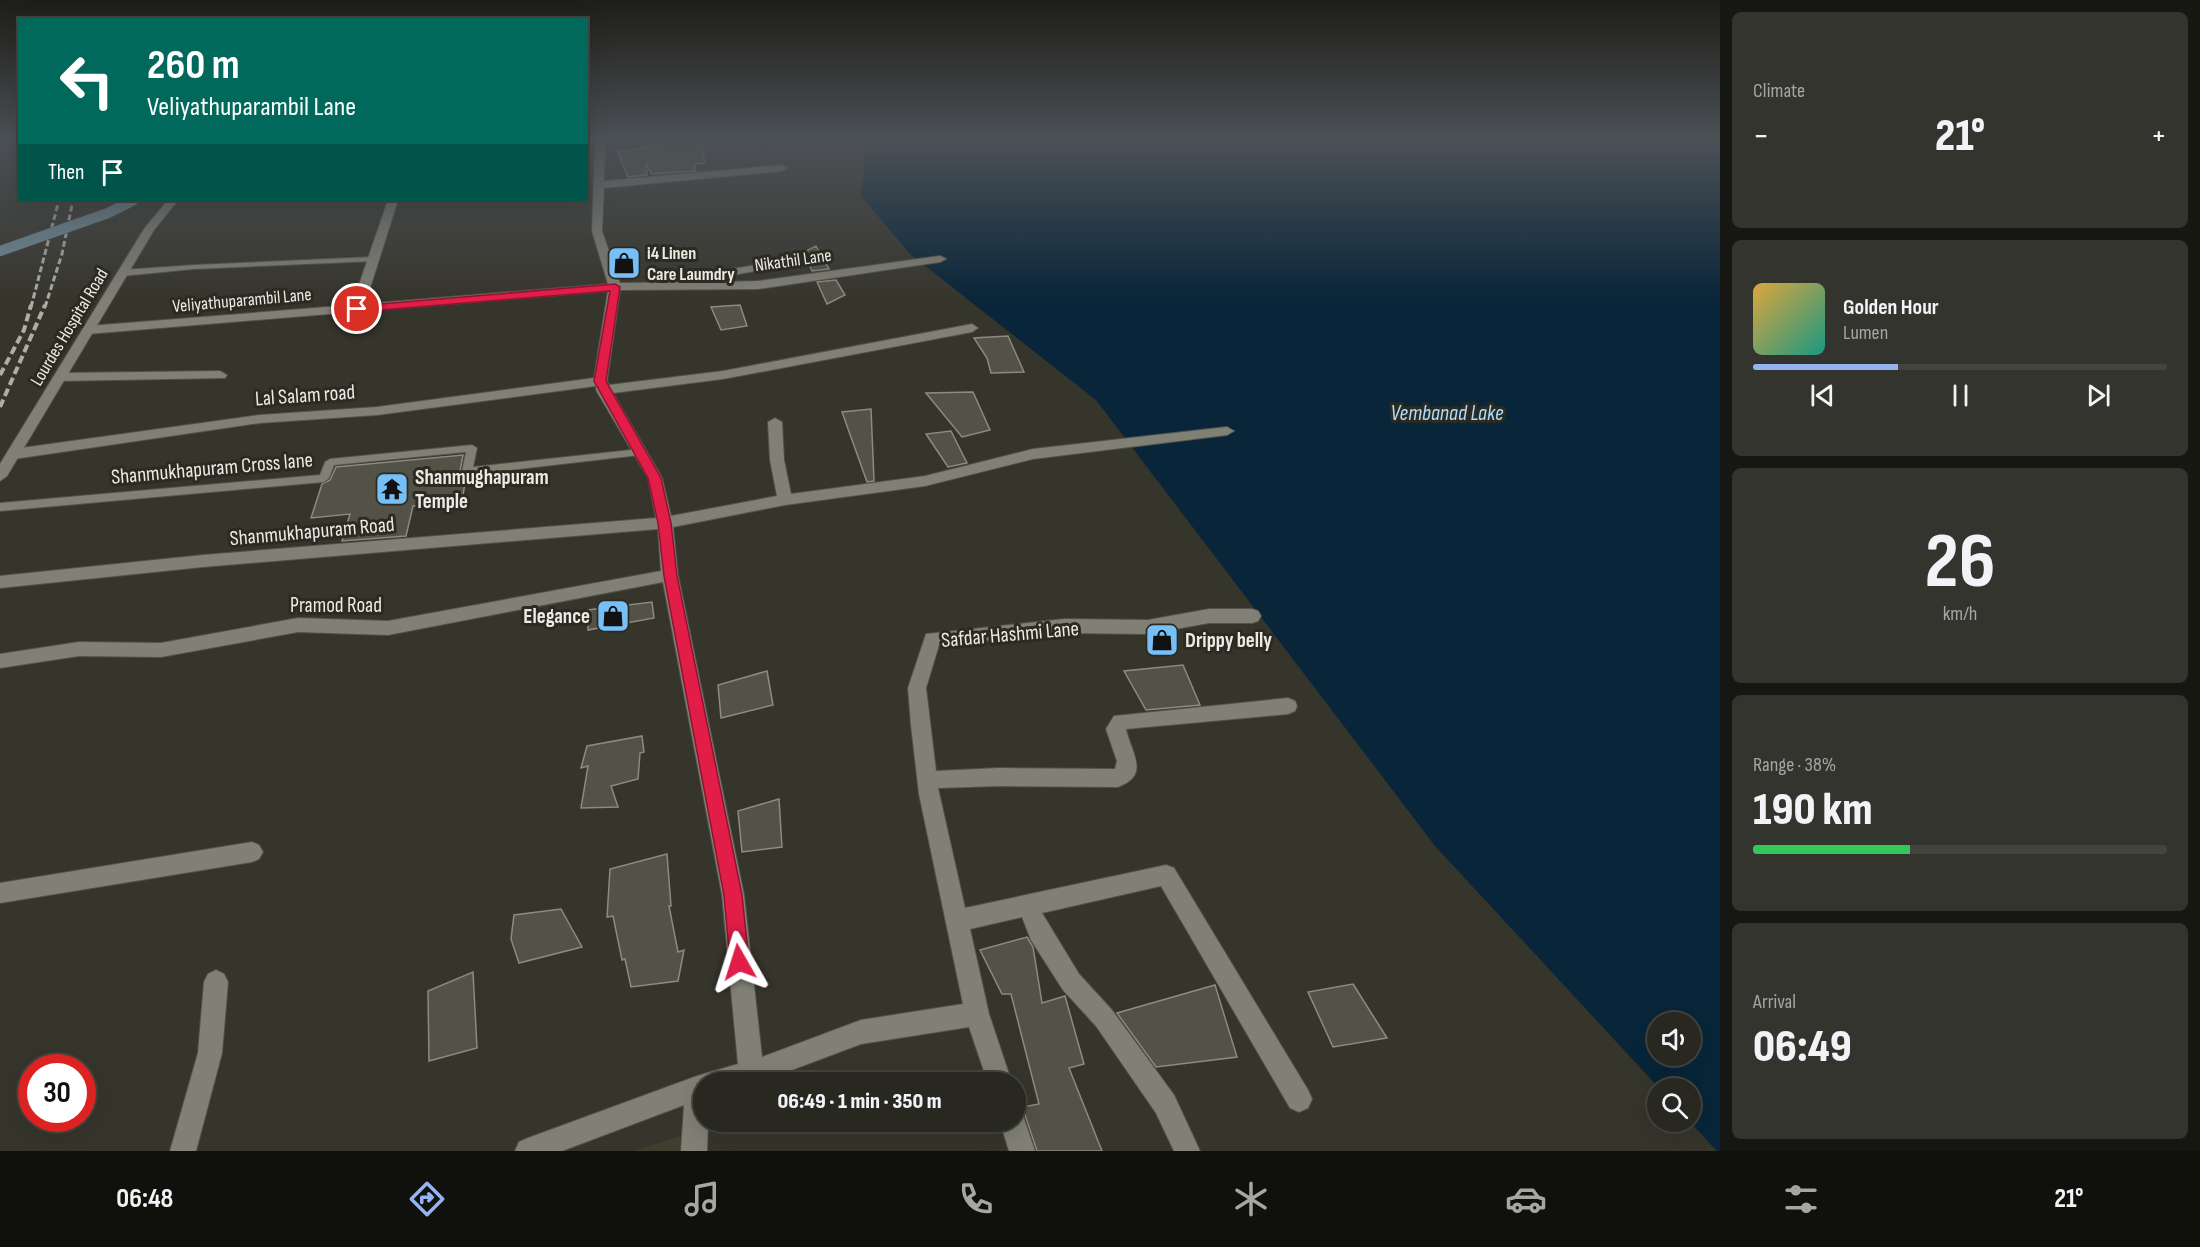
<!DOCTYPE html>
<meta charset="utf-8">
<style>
body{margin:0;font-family:"Sofia Sans Condensed",sans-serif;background:#34342e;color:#f1f3f6;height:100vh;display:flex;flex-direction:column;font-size:22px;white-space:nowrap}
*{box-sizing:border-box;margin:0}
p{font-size:20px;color:#a5a6a5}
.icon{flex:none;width:33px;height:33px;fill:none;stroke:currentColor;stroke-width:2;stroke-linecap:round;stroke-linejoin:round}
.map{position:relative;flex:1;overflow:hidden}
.drawer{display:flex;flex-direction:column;gap:12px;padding:12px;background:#161612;width:480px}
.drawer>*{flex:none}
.banner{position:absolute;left:18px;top:18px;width:570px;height:183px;border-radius:0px;box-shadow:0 6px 24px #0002,0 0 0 2px #44443f;background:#00695c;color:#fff;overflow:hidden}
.fabs{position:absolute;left:1647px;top:1012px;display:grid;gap:12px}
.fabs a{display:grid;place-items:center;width:54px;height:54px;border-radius:50%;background:#282821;box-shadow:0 6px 24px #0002,0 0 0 2px #44443f;font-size:30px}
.speed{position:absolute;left:18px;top:1054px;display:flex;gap:12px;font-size:30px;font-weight:700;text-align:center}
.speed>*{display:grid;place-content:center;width:78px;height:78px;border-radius:50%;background:#282821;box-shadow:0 6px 24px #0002,0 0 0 2px #44443f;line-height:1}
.speed .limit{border:9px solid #d22;background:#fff;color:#111}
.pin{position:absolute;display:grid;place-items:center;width:51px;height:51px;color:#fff;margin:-26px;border:3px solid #fff;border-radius:50%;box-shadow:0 2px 6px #0007}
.me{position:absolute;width:66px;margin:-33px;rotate:354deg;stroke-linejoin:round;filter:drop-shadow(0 0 4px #0008)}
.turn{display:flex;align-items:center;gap:21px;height:126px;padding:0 30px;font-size:27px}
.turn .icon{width:78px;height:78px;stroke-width:2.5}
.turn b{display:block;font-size:42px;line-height:51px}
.then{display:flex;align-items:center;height:57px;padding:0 30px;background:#0003;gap:12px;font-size:22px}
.big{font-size:45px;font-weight:800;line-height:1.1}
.drawer .widget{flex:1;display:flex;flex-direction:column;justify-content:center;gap:9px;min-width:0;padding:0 21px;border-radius:9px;background:#34342e}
.drawer .dial{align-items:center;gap:0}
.dial b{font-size:78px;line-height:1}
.song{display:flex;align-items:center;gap:18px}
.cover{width:72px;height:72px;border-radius:9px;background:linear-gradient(135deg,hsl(40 70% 55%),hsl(170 70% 35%))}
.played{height:6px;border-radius:3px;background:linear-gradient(90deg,#95b2f1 35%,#44443f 35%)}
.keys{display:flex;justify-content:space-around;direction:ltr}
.heat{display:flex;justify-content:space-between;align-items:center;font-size:33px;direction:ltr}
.charge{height:9px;border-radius:4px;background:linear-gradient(90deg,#34c759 38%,#44443f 0)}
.trip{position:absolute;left:693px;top:1072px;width:333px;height:60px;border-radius:30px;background:#282821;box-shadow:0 6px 24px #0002,0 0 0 2px #44443f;font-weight:800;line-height:60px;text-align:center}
.menu{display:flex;height:96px;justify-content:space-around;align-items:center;background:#10100d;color:#a5a6a5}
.menu .icon{width:42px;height:42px}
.menu .active{color:#95b2f1}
.menu b{font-size:27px;color:#f1f3f6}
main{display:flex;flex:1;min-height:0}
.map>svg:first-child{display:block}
.built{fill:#403e2e}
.water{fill:#082539;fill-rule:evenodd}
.building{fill:#535247;stroke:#8c8b80;stroke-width:1.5}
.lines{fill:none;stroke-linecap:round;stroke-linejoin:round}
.service-casing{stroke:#53524a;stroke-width:2}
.minor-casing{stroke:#53524a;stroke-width:2}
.tertiary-casing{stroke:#53524a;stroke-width:2}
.service{fill:#818075;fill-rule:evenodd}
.minor{fill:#818075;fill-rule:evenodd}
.tertiary{fill:#818075;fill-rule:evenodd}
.rail-far1{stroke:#aeada6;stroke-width:3;stroke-dasharray:6 3;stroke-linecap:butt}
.rail{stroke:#aeada6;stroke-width:4;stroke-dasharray:8 4;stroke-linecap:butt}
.secondary-bridge-casing{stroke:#53524a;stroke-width:11;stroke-linecap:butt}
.secondary-bridge{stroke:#718d99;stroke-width:10}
.route{fill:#e11d48;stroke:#92132f;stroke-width:1.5}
.labels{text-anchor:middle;stroke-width:6;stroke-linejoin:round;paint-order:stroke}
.far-poi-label{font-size:18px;font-weight:bold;fill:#ebeae4;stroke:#2c2b22;text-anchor:start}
.far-street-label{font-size:18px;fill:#ebeae4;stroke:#2c2b22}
.street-label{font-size:21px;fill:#ebeae4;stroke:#2c2b22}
.poi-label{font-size:21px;font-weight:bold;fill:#ebeae4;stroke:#2c2b22;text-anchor:start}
.water-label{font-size:22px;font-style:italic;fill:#aedcff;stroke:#2c2b22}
</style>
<main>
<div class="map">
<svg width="1720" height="1151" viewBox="0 0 1720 1151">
<rect width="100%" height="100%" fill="#36352c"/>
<path class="built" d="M681 1136 680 1151H634Z"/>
<path class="water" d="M867 140H1720V1151H1717L1690 1122V1089H1660L1435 846 1096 400 910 254 861 196ZM1658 1023H1690V1056H1658Z"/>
<g class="building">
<path d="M659 140H700L705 163 695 164V171L652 174 646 163 647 175 628 177 618 152 657 146Z"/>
<path d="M816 246 829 269 812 271 809 264 815 263 817 259 804 252Z"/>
<path d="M836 280 845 295 827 304 817 282Z"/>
<path d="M740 305 747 326 721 330 711 307Z"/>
<path d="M1008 336 1024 372 991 373 987 358 974 338Z"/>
<path d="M973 392 990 430 962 437 926 393Z"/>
<path d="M871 409 874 481 867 482 842 412Z"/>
<path d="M951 431 967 463 948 467 926 434Z"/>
<path d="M463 455 460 471 466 477 462 501 413 506 406 536 342 541 350 514 311 518 322 484 330 480 336 467Z"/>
<path d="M652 602 654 618 588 630V610Z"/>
<path d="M1183 665 1200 705 1146 710 1124 671Z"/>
<path d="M767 671 773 705 721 718 718 685Z"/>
<path d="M642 736 644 752 640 753 638 779 611 786 618 807 581 808 588 766 581 768 587 746Z"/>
<path d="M779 799 782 847 742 852 738 811Z"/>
<path d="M667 854 671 906H669L678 952 684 950 678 981 631 987 625 959 622 960 613 916 607 917 610 869Z"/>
<path d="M561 909 582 947 519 963 511 939 514 915Z"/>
<path d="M1027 937 1033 947 1042 1003 1065 996 1084 1064 1069 1068 1102 1151H1037L1024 1112 1018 1108 1039 1104 1011 994H1002L980 950Z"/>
<path d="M473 972 477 1048 429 1061 428 991Z"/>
<path d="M1353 984 1387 1038 1333 1047 1308 992Z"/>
<path d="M1215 985 1237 1057 1156 1067 1117 1013Z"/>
</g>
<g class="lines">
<g class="service-casing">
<g id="service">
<path d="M373 257 377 259 376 261 194 269 122 276 118 273 122 270 194 265Z"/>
<path d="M472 445 477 448 473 467 640 449 645 452 640 455 467 475 462 471 466 452 334 465 329 478 324 482 0 511V503L320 475 325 462 330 459Z"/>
</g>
</g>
<g class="minor-casing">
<g id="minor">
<path d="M595 140H605L604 181 782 165 787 168 782 171 604 188 602 231 620 283 708 282 726 270 809 256 815 259 813 261 733 275 724 282 758 281 940 256 946 259 940 262 758 289 620 290 607 381 609 385 723 371 972 324 978 328 972 332 723 379 613 393 662 478 671 516 777 496 770 460 768 422 775 418 782 422 784 460 791 494 925 476 1033 449 1227 427 1234 431 1227 435 1033 459 925 486 785 505 673 527 678 575 744 895 762 1057 861 1020 963 1004 919 794 911 725 908 688 926 634 1064 619 1148 620 1209 609H1252L1258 611 1261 616 1258 621 1252 623H1209L1148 634 1064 633 939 645 926 688 936 771 999 768 1115 769 1117 761 1106 729 1114 716 1288 698 1295 701 1297 706 1295 711 1288 714 1126 729C1131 753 1151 775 1118 787L999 786 938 788 965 908 1166 865 1174 868 1308 1090 1312 1099 1308 1108 1299 1112 1290 1108 1161 886 1042 913 1079 974 1112 1010 1174 1095 1200 1151H1174L1156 1113 1096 1026 1063 990 1031 940 1022 917 970 929 989 1014 1012 1083H988L969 1027 861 1044 757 1083H704V1122H708L707 1151H681L684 1105 562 1151H515L519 1142 528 1138 697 1076 738 1064 722 895 663 582 388 635 298 632 161 657 79 656 0 668V654L79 642 161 643 298 618 388 621 661 571 658 529 203 567 0 588V576L203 555 656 518 648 478 596 390V386L377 415 260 423 14 459 7 454 14 449 260 415 377 407 594 378 608 291 88 334 82 330 88 326 352 305 388 200H398L365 304 608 284 592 231Z"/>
<path d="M220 371 227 375 225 378 60 381 53 377 60 373Z"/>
<path d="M252 842 259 845 263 852 259 859 252 862 0 903V883Z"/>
<path d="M216 970 224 974 228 982 222 1053 196 1151H170L198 1053 204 982 208 974Z"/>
<path d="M1016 1110 1022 1113 1035 1151H1009L1000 1122H1016Z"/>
</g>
</g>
<g class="tertiary-casing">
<path id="tertiary" d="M168 200H178L154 230 7 476 0 481V464L144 229Z"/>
</g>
<use href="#service" class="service"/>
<use href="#minor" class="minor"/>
<use href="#tertiary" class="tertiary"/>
<g class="rail-far1">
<path d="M31 307 59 200"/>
<path d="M45 307 62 254 73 200"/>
</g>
<g class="rail">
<path d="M0 375 24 330 31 305"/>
<path d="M0 407 45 305"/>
</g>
<g class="secondary-bridge-casing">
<path id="secondary-bridge" d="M0 251 108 213 134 200"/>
</g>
<use href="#secondary-bridge" class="secondary-bridge"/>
</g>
<linearGradient id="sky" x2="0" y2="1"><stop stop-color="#1e1d18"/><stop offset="0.46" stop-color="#4c5156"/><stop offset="1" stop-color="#4c5156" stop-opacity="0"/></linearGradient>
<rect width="1720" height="302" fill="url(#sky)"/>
<path class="route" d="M615 284 620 287 606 381 661 478 671 523 677 576 742 895 749 962 746 968 739 971 733 968 730 962 724 895 664 576 658 523 648 478 594 381 610 291 357 312 352 309 357 306Z"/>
<defs>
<g id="shop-square" transform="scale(1.725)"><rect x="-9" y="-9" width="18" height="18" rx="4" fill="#76c0f7" stroke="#2c2b22"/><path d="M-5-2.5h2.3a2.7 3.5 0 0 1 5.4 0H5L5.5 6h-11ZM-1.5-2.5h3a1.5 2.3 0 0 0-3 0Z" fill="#111"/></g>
<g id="temple-square" transform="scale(1.725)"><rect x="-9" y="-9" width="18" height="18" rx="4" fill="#76c0f7" stroke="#2c2b22"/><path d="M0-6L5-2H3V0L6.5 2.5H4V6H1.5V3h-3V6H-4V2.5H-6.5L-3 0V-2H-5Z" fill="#111"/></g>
</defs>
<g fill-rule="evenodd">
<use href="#shop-square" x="624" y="263"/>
<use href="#temple-square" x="392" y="489"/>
<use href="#shop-square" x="613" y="616"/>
<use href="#shop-square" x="1162" y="640"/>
</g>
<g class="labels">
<g class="far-poi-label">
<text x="647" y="259">i4 Linen<tspan x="647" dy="21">Care Laumdry</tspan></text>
</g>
<g class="far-street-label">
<text transform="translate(793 260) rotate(-8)" y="6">Nikathil Lane</text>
<text transform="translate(242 300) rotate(-5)" y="6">Veliyathuparambil Lane</text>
<text transform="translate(69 327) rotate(-59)" y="6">Lourdes Hospital Road</text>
</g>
<g class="street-label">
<text transform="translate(305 395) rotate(-4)" y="7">Lal Salam road</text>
<text transform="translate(212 468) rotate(-5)" y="7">Shanmukhapuram Cross lane</text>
<text transform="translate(312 531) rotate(-5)" y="7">Shanmukhapuram Road</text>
<text x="336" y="612">Pramod Road</text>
<text transform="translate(1010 634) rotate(-5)" y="7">Safdar Hashmi Lane</text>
</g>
<g class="poi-label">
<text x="415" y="484">Shanmughapuram<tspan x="415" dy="24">Temple</tspan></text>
<text x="590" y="623" text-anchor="end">Elegance</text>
<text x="1185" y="647">Drippy belly</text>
</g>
<g class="water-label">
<text x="1447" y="420">Vembanad Lake</text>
</g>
</g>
</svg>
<div class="fabs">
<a><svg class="icon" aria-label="sound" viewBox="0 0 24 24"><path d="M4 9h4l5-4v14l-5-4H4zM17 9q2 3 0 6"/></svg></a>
<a><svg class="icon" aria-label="search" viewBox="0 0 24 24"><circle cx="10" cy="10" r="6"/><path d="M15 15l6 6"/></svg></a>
</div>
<div class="speed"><div class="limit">30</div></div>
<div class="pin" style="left:357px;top:309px;background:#d93025"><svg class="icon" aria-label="arrive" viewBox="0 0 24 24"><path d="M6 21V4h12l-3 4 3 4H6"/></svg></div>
<svg class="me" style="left:739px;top:962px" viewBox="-20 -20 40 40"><path d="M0-17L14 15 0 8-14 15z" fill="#e11d48" stroke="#fff" stroke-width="4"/></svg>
<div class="trip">06:49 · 1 min · 350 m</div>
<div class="banner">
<div class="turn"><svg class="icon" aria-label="left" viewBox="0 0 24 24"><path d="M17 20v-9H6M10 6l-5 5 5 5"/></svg><div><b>260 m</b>Veliyathuparambil Lane</div></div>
<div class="then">Then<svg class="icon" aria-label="arrive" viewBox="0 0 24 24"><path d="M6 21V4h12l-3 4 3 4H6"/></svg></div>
</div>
</div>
<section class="drawer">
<div class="widget"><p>Climate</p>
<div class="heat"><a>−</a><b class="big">21°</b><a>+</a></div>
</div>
<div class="widget">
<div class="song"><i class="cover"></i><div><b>Golden Hour</b><p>Lumen</p></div></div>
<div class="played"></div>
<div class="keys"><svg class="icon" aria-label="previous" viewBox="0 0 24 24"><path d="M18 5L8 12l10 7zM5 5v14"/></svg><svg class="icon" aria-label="pause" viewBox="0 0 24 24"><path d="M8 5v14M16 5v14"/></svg><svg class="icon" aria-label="next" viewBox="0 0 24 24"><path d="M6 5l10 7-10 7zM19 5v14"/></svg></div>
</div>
<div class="widget dial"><b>26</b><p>km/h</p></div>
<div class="widget"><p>Range · 38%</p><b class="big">190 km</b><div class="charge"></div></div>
<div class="widget"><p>Arrival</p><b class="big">06:49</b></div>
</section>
</main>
<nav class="menu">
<b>06:48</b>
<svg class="icon active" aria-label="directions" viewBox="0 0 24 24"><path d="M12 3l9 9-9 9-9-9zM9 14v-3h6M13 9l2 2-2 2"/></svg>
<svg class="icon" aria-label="music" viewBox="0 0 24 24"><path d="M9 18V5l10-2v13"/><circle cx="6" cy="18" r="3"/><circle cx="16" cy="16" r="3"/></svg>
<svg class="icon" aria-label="phone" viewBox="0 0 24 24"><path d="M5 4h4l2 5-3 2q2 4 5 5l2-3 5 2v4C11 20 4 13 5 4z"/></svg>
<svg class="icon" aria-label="climate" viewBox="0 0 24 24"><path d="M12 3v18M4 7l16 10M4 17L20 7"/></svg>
<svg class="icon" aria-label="car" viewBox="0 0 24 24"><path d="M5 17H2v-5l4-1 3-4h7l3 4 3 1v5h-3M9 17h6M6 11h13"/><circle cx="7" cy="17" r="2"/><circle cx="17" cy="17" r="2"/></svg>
<svg class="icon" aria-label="filters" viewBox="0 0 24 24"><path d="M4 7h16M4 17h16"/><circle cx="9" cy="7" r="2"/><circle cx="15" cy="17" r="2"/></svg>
<b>21°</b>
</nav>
